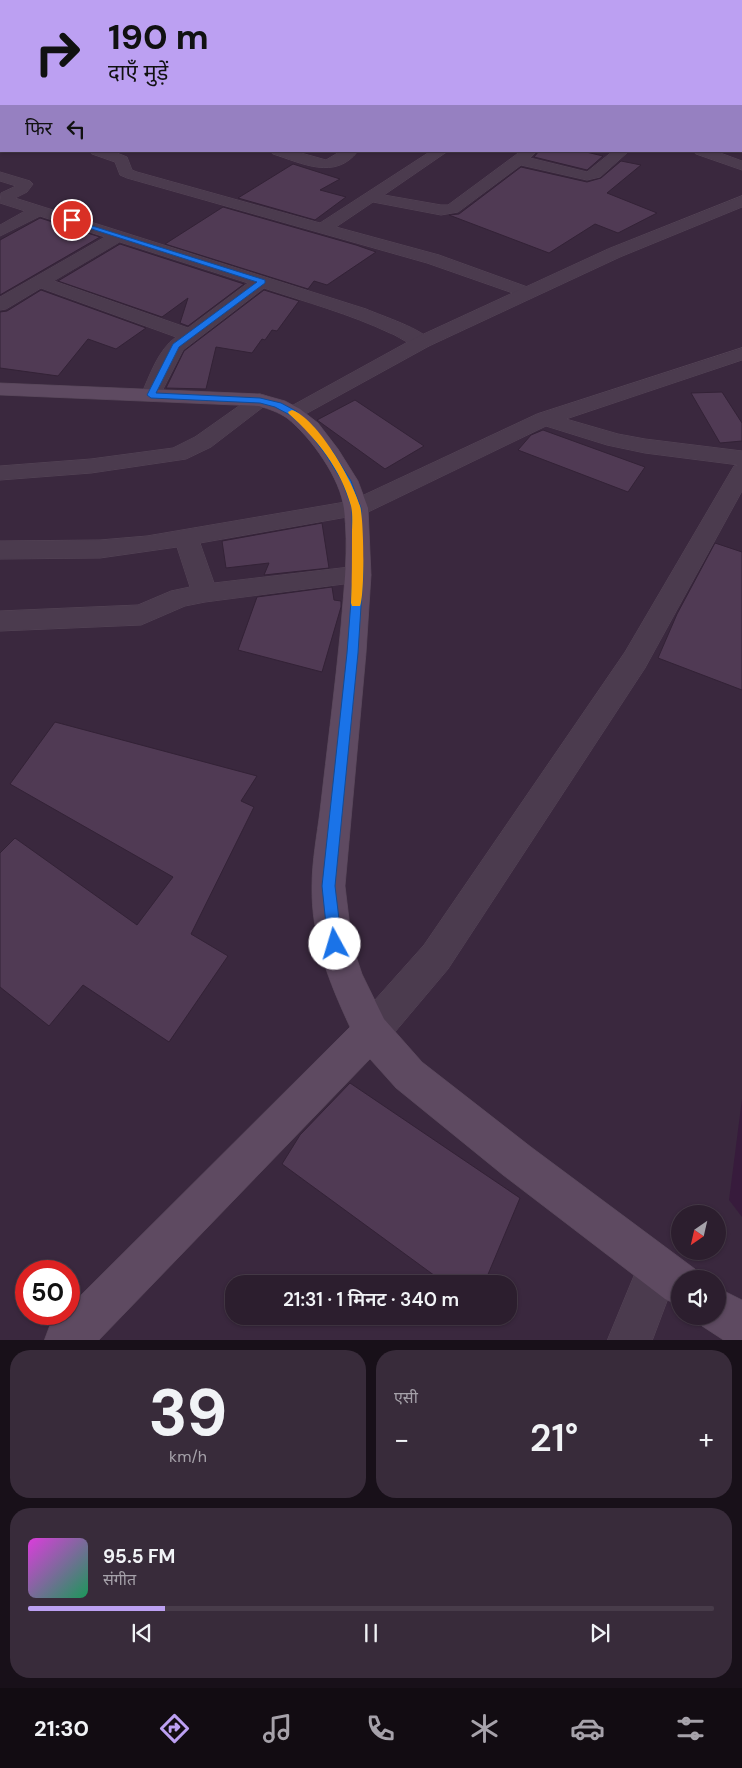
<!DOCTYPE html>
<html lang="hi">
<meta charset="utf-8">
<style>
body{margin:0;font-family:"DM Sans","Noto Sans Devanagari",sans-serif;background:#382b3a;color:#f1f3f6;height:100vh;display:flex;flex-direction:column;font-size:19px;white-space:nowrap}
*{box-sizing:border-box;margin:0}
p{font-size:16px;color:#a6a2aa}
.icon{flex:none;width:28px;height:28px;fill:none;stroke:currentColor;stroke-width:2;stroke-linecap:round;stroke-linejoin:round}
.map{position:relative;height:1340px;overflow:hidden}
.panel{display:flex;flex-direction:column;gap:10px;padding:10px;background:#181019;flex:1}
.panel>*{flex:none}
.hud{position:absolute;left:0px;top:0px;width:742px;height:152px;box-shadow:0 1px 4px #0004,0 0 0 1px #483c4a;background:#bca0f2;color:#111;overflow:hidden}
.needle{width:32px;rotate:214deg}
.tools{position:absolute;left:671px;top:1205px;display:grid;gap:10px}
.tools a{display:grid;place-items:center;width:55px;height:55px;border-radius:50%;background:#2c1e2e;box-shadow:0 1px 4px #0004,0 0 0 1px #483c4a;font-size:25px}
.speed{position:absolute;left:15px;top:1260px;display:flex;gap:10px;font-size:25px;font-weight:700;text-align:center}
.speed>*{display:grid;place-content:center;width:65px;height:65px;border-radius:50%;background:#2c1e2e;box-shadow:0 1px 4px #0004,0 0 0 1px #483c4a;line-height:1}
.speed .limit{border:8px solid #d22;background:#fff;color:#111}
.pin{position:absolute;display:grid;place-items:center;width:42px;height:42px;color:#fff;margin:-21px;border:2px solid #fff;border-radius:50%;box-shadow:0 1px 5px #0007}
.me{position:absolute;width:55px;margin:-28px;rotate:354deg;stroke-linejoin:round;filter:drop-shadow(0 0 4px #0008)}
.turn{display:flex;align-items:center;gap:18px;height:105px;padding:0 25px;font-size:22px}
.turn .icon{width:65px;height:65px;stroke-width:2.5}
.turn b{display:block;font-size:35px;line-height:42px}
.then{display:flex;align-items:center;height:48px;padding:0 25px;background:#0003;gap:10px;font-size:19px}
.big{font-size:38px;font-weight:600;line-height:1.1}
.panel .tile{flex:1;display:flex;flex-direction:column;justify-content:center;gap:8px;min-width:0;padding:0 18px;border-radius:20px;background:#382b3a}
.panel .dial{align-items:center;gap:0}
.dial b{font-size:65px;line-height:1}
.song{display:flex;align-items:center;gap:15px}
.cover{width:60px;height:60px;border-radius:8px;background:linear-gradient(135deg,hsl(300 70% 55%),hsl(150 70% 35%))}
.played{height:5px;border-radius:2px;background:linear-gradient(90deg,#bca0f2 20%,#483c4a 20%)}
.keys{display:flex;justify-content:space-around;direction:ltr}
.heat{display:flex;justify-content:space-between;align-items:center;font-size:28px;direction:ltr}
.panel .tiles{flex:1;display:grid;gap:10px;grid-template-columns:1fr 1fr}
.tile:last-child{grid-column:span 2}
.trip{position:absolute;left:225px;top:1275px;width:292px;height:50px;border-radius:20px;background:#2c1e2e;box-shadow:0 1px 4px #0004,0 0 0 1px #483c4a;font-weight:600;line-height:50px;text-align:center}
.dock{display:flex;height:80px;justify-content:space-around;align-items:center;background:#120c12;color:#a6a2aa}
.dock .icon{width:35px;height:35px}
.dock .current{color:#bca0f2}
.dock b{font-size:22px;color:#f1f3f6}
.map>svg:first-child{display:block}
.water{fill:#371b3c}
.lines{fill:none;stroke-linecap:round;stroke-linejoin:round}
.river{fill:#371b3c;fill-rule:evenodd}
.building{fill:#503a54;stroke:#332236}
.minor-casing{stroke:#554557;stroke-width:1}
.tertiary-casing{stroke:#554557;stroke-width:1}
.secondary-casing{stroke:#554557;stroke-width:1}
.minor{fill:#4b3b4e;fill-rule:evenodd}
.tertiary{fill:#4b3b4e;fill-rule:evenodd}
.secondary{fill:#5e4a61;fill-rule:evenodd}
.route{fill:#1a73e8;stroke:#114b97}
.slow{fill:#f59e0b}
</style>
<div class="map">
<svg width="742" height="1341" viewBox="0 0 742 1341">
<rect width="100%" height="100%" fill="#3a283e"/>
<path class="water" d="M742 1099V1217L729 1200Z"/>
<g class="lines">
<path class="river" d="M708 0H732L733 1H709Z"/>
</g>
<g class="building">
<path d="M539 151H582L603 156 587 170 534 157Z"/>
<path d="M621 161 641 165 607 193 657 213 618 233 595 224 549 253 449 215 459 214 521 167 587 182 601 178Z"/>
<path d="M293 164 340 179 320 190 346 197 315 220 238 198Z"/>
<path d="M223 207 356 245 376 252 327 285 314 281 308 289 165 244Z"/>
<path d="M40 218 100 237 0 295V240Z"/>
<path d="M120 244 244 284 188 326 180 323 188 298 162 317 58 281Z"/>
<path d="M41 290 146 328 116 349 88 339 58 376 0 368V312L7 311Z"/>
<path d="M264 290 299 301 277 331 272 330 265 340 262 339 252 353 216 347 206 389 166 388 184 351Z"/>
<path d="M722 392 742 423V441L720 443 691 393Z"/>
<path d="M355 400 424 446 385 469 317 420Z"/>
<path d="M543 430 645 467 628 492 518 450 531 435Z"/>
<path d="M322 523 329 568 264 575 269 563 226 568 222 541Z"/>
<path d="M715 543 742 552V690L658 658 677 614Z"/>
<path d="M332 587 334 600 341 601V607L322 672 238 650 257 597Z"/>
<path d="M55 722 257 776 241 801 254 807 191 934 228 956 169 1042 83 985 49 1026 0 987V853L15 838 137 925 173 877 10 784Z"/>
<path d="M350 1083 520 1198 484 1284H446L282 1164 300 1135Z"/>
</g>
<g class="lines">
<g class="minor-casing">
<g id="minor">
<path d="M174 0H192V1H175Z"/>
<rect x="0" y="12" width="1" height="6"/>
<rect x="741" y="41" width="1" height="6"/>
<rect x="0" y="96" width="1" height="8"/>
<path d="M742 116V125H741V116Z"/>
<rect x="0" y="122" width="1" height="8"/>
<path d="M90 151H112L127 157 132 170 137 172 320 223 431 151H448L384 195 441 205H448L521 151H537L530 158 587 172 613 151H629L600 177 587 180 521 165 458 212 441 215 373 202 336 227 439 255 533 289 536 293 533 297 527 298 427 263 127 178 120 175 115 162 92 154Z"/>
<path d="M271 151H294L326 160 341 151H358C335 181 302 163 273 154Z"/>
<path d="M694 151H715L742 161V170L696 154Z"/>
<path d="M0 172 30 181 33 184 27 192 15 198 366 309C382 316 423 329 432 342L429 346C414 350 403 338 390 333 350 314 306 302 264 288L183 350 158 399 151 401 144 399 141 395C150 375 158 350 176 337L41 288 6 309 0 310V297L105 237 40 216 0 236V225L25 211 0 203 1 193 16 186 0 181ZM120 242 248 283 188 328 54 281Z"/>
<path d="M742 348V360L566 419 618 434 645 439 742 451V491L645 668 448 969 384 1045 371 1050 358 1045 353 1032 358 1019 424 945 625 652 731 471 734 466 739 465 645 453 607 445 546 426 364 514 200 543 214 583 358 566 367 569 371 575 367 581 205 602 185 606 141 625 0 631V611L138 605 171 591 190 587 177 547 100 558 0 559V541L100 540 147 536 351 501 537 414Z"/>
<path d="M260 394 267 396 270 400 267 404 211 447 186 459 91 473 0 480V466L91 459 173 448 195 437 253 396Z"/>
<path d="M658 1248 673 1254 679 1269 652 1341H607L643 1254Z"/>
</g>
</g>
<g class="tertiary-casing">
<path id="tertiary" d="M742 196V207L620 257 429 346 300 417 293 419 286 417 283 413 286 409 415 338 608 249Z"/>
</g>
<g class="secondary-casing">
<g id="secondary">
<rect x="0" y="47" width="1" height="6"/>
<path d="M0 383 260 394 285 401 300 409 318 423 338 449 358 481 368 508 371 575 366 653 345 886 352 944 362 974 384 1019 422 1062 531 1147 695 1269 699 1279H680V1306L665 1299 503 1175 396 1088 370 1059 98 1341H44L50 1325 62 1314H69V1307L350 1027C329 982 311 937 312 886 312 861 317 835 320 811 327 749 335 688 341 626 344 588 349 548 344 509 341 479 311 437 287 418 278 412 269 409 259 406L0 395Z"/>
<path d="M718 1288 742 1300V1341H725L702 1326 699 1316H718Z"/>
</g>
</g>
<use href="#minor" class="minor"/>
<use href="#tertiary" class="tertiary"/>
<use href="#secondary" class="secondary"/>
</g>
<path class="route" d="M70 219 265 280V283L179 347 156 393 260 398 281 403 296 411 313 426 333 452 351 481 361 508 363 575 358 653 335 886 342 944 340 949 335 951 330 949 328 944 322 886 347 653 353 575 352 508 342 481 326 455 307 430 290 415 275 407 260 403 151 398 147 395 173 344 257 282 70 222Z"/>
<path class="slow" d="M292 410C318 419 352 480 360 506 364 519 365 594 360 606H352L351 603C352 580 352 557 352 533 352 525 353 514 351 506 341 469 317 439 289 414L288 412Z"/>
</svg>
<div class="tools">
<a><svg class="needle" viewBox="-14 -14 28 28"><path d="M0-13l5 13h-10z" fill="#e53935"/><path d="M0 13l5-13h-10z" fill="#a6a2aa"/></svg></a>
<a><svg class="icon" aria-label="sound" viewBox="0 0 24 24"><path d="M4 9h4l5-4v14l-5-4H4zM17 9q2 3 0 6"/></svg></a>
</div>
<div class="speed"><div class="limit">50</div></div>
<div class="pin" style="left:72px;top:220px;background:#d93025"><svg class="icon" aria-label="arrive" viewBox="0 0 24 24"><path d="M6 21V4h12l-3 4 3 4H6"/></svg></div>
<svg class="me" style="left:335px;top:944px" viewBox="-20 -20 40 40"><circle r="19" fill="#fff"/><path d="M0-13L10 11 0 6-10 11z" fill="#1a73e8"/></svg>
<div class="trip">21:31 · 1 मिनट · 340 m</div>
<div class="hud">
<div class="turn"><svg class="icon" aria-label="right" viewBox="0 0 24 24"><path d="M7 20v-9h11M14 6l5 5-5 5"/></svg><div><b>190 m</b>दाएँ मुड़ें</div></div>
<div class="then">फिर<svg class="icon" aria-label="left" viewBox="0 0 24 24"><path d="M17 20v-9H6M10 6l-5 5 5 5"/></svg></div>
</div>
</div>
<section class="panel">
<div class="tiles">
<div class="tile dial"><b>39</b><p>km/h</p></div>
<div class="tile"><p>एसी</p>
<div class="heat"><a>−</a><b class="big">21°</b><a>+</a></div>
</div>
<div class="tile">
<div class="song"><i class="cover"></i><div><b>95.5 FM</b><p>संगीत</p></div></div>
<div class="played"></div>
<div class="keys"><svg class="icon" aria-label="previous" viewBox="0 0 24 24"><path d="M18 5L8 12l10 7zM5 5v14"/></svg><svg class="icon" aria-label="pause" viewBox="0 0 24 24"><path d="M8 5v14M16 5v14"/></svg><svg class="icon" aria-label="next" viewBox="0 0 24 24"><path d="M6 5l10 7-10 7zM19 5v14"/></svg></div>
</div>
</div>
</section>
<nav class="dock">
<b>21:30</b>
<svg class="icon current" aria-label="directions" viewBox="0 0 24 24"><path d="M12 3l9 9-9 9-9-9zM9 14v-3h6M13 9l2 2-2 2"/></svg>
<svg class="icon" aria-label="music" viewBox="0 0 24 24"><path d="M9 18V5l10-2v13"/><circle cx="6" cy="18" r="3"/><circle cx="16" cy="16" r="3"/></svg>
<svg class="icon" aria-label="phone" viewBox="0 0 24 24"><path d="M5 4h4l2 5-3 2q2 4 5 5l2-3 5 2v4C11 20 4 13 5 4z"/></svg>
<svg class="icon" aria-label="climate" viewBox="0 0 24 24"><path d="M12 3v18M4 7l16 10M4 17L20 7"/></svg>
<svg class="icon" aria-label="car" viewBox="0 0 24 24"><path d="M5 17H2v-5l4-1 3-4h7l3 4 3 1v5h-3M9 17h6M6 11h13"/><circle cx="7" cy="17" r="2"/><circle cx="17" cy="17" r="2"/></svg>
<svg class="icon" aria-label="filters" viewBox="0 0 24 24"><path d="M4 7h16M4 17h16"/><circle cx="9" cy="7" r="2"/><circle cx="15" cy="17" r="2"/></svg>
</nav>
